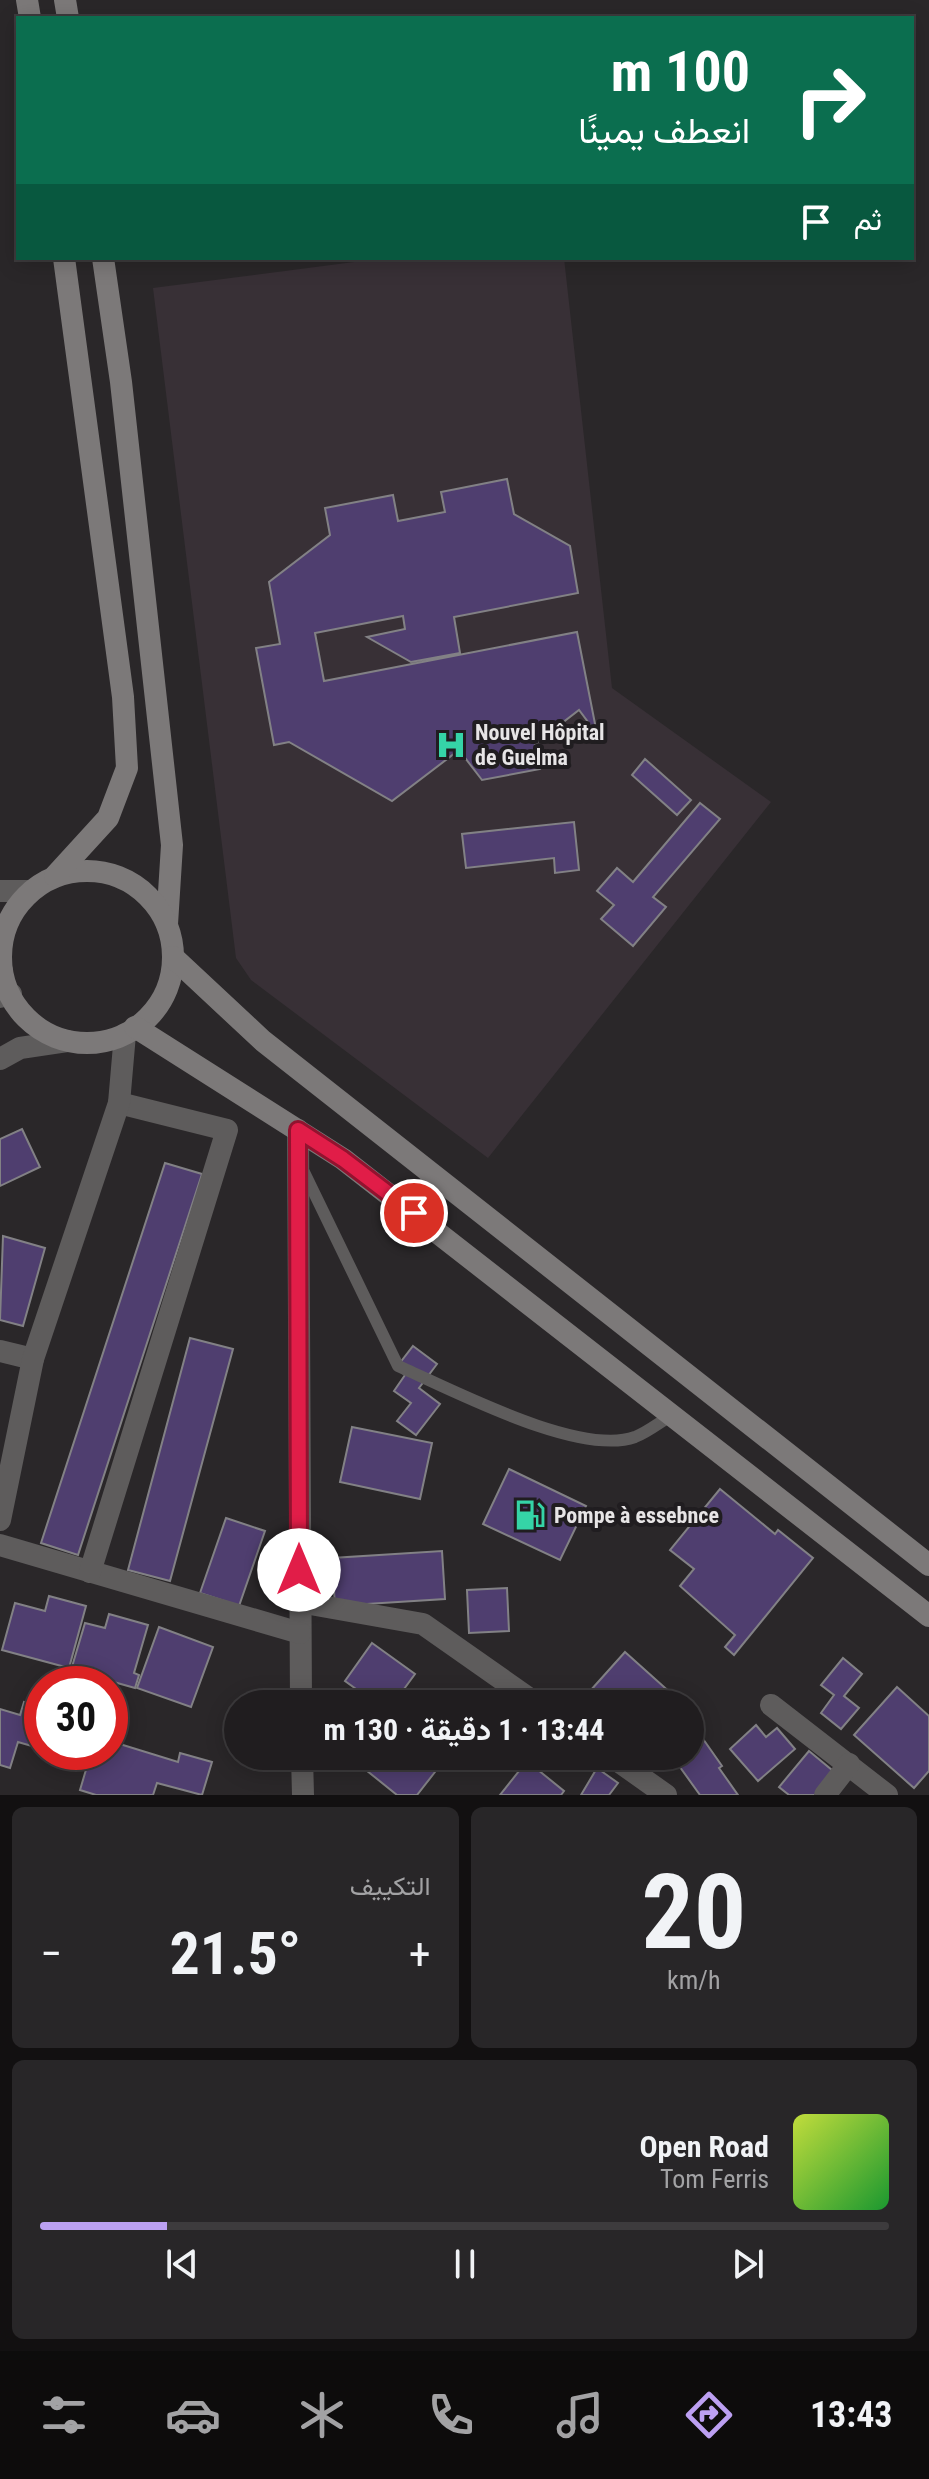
<!DOCTYPE html>
<html lang="ar">
<meta charset="utf-8">
<style>
body{margin:0;font-family:"Roboto Condensed",Vazirmatn,sans-serif;background:#282628;color:#f1f3f6;direction:rtl;height:100vh;display:flex;flex-direction:column;font-size:30px;white-space:nowrap}
*{box-sizing:border-box;margin:0}
p{font-size:26px;color:#a2a2a4}
.icon{flex:none;width:44px;height:44px;fill:none;stroke:currentColor;stroke-width:2;stroke-linecap:round;stroke-linejoin:round}
.map{position:relative;height:1795px;overflow:hidden;direction:ltr}
.drawer{display:flex;flex-direction:column;gap:12px;padding:12px;background:#121011;flex:1}
.drawer>*{flex:none}
.hud{position:absolute;left:16px;top:16px;width:898px;height:244px;border-radius:0px;box-shadow:0 4px 20px #0003,0 0 0 2px #3d3b3d;direction:rtl;background:#0b6e4f;color:#fff;overflow:hidden}
.speed{position:absolute;left:24px;top:1666px;display:flex;gap:16px;font-size:40px;font-weight:700;text-align:center}
.speed>*{display:grid;place-content:center;width:104px;height:104px;border-radius:50%;background:#201d1f;box-shadow:0 4px 20px #0003,0 0 0 2px #3d3b3d;line-height:1}
.speed .limit{border:12px solid #d22;background:#fff;color:#111}
.pin{position:absolute;display:grid;place-items:center;width:68px;height:68px;color:#fff;margin:-34px;border:4px solid #fff;border-radius:50%;box-shadow:0 2px 8px #0007}
.me{position:absolute;width:88px;margin:-44px;rotate:0deg;stroke-linejoin:round;filter:drop-shadow(0 0 6px #0008)}
.turn{display:flex;align-items:center;gap:28px;height:168px;padding:0 32px;font-size:36px}
.turn .icon{width:104px;height:104px;stroke-width:2.5}
.turn b{display:block;font-size:56px;line-height:68px}
.then{display:flex;align-items:center;height:76px;padding:0 32px;background:#0003;gap:16px;font-size:30px}
.big{font-size:60px;font-weight:700;line-height:1.1}
.drawer .tile{flex:1;display:flex;flex-direction:column;justify-content:center;gap:12px;min-width:0;padding:0 28px;border-radius:12px;background:#282628}
.drawer .dial{align-items:center;gap:0}
.dial b{font-size:104px;line-height:1}
.song{display:flex;align-items:center;gap:24px}
.cover{width:96px;height:96px;border-radius:12px;background:linear-gradient(135deg,hsl(70 70% 55%),hsl(130 70% 35%))}
.played{height:8px;border-radius:4px;background:linear-gradient(90deg,#bca0f2 15%,#3d3b3d 15%)}
.keys{display:flex;justify-content:space-around;direction:ltr}
.heat{display:flex;justify-content:space-between;align-items:center;font-size:44px;direction:ltr}
.drawer .tiles{flex:1;display:grid;gap:12px;grid-template-columns:1fr 1fr}
.tile:last-child{grid-column:span 2}
.trip{position:absolute;left:224px;top:1690px;width:480px;height:80px;border-radius:40px;background:#201d1f;box-shadow:0 4px 20px #0003,0 0 0 2px #3d3b3d;font-weight:700;line-height:80px;text-align:center;direction:rtl}
.dock{display:flex;height:128px;justify-content:space-around;align-items:center;background:#0d0c0c;color:#a2a2a4}
.dock .icon{width:56px;height:56px}
.dock .on{color:#bca0f2}
.dock b{font-size:36px;color:#f1f3f6}
.map>svg:first-child{display:block}
.built{fill:#383036}
.building{fill:#4f3e6f;stroke:#828185;stroke-width:2}
.lines{fill:none;stroke-linecap:round;stroke-linejoin:round}
.service{stroke:#5e5c5c;stroke-width:12}
.minor{stroke:#5e5c5c;stroke-width:22}
.tertiary{stroke:#5e5c5c;stroke-width:22}
.secondary{stroke:#7c7979;stroke-width:22}
.route-casing{stroke:#92132f;stroke-width:20}
.route{stroke:#e11d48;stroke-width:14}
.labels{text-anchor:middle;stroke-width:8;stroke-linejoin:round;paint-order:stroke}
.poi-label{font-size:22px;font-weight:bold;fill:#e7e5e6;stroke:#201d20;text-anchor:start}
</style>
<div class="map">
<svg width="929" height="1795" viewBox="0 0 929 1795">
<rect width="100%" height="100%" fill="#2a2729"/>
<path class="built" d="M385 258H564L612 688 771 802 488 1158 251 980 236 958 153 288Z"/>
<g class="building">
<path d="M507 479 514 514 570 546 578 593 454 617 460 653 411 662 367 637 405 629 403 616 315 633 324 681 577 632 597 734 579 710 535 744 540 769 482 780 459 750 392 801 289 742 274 745 256 648 280 644 269 582 330 535 325 508 393 495 398 521 445 512 441 492Z"/>
<path d="M645 759 691 800 677 815 632 775Z"/>
<path d="M700 803 720 819 653 897 666 907 633 946 601 919 614 905 597 891 617 868 633 882Z"/>
<path d="M574 822 579 870 555 873 554 858 466 868 462 834Z"/>
<path d="M22 1129 40 1167 0 1186V1139Z"/>
<path d="M165 1163 202 1174 78 1555 41 1543Z"/>
<path d="M3 1236 45 1248 23 1326 0 1320Z"/>
<path d="M190 1338 233 1349 170 1581 128 1570Z"/>
<path d="M413 1346 437 1364 419 1388 440 1404 416 1435 397 1421 411 1403 394 1391 405 1375 396 1368Z"/>
<path d="M352 1427 432 1443 420 1499 340 1482Z"/>
<path d="M509 1469 586 1506 560 1560 483 1524Z"/>
<path d="M720 1489 775 1534 778 1530 813 1558 734 1655 725 1647 735 1635 680 1586 694 1569 670 1550Z"/>
<path d="M226 1518 265 1531 239 1606 200 1593Z"/>
<path d="M442 1551 445 1599 335 1606 332 1558Z"/>
<path d="M507 1588 509 1631 469 1633 467 1590Z"/>
<path d="M49 1596 86 1606 69 1668 2 1650 15 1603 45 1611Z"/>
<path d="M109 1614 148 1625 134 1673 139 1675 135 1688 71 1670 85 1623 105 1628Z"/>
<path d="M159 1627 213 1647 191 1707 137 1688Z"/>
<path d="M372 1643 415 1674 393 1704H377L345 1681Z"/>
<path d="M625 1652 683 1704H587L582 1700Z"/>
<path d="M843 1658 862 1674 844 1696 859 1708 841 1729 821 1713 834 1695 821 1685Z"/>
<path d="M897 1687 929 1716V1771L914 1788 854 1735Z"/>
<path d="M24 1702 42 1708V1749L18 1742 10 1768 0 1765V1709L20 1715Z"/>
<path d="M756 1725 766 1737 777 1728 795 1749 758 1781 730 1749Z"/>
<path d="M701 1736 722 1766 719 1768 738 1795H700L672 1756H690V1743Z"/>
<path d="M110 1741 178 1762 180 1753 212 1762 202 1795 157 1783 153 1795H96L80 1790 88 1763 50 1752H110Z"/>
<path d="M809 1751 844 1780 832 1795H789L779 1787Z"/>
<path d="M361 1756H415L435 1772 417 1795H397L356 1762Z"/>
<path d="M527 1761 564 1791 561 1795H500Z"/>
<path d="M597 1768 618 1783 609 1795H581Z"/>
</g>
<g class="lines">
<path class="service" d="M304 1172 398 1366C453 1390 579 1457 635 1437 648 1432 660 1422 672 1415"/>
<g class="minor">
<path d="M298 1130 301 1704"/>
<path d="M0 1351 33 1359"/>
<path d="M0 1545 300 1633"/>
<path d="M90 1572 227 1130 119 1103"/>
<path d="M299 1602 423 1624 537 1704"/>
<path d="M771 1705 887 1795"/>
<path d="M302 1756 303 1795"/>
<path d="M611 1756 666 1795"/>
<path d="M825 1795 849 1764"/>
</g>
<g class="tertiary">
<path d="M0 891H30"/>
<path d="M0 970 2 971"/>
<path d="M0 997 11 994"/>
<path d="M0 1059 20 1048 67 1041"/>
<path d="M0 1520 33 1359 119 1103 125 1034"/>
</g>
<g class="secondary">
<path d="M27 0 30 18"/>
<path d="M65 0 68 18"/>
<path d="M103 258 121 382 172 845 167 924"/>
<circle cx="87" cy="957" r="86"/>
<path d="M55 876 108 818 127 768 123 697 64 258"/>
<path d="M173 957 263 1041 929 1565"/>
<path d="M135 1027 343 1159 929 1616"/>
</g>
</g>
<g class="lines">
<g class="route-casing">
<path id="route" d="M299 1570 298 1130 343 1159 414 1213"/>
</g>
<use href="#route" class="route"/>
</g>
<defs>
<g id="hospital-bare" transform="scale(2.4)"><path d="M-5-5h3v3.5h4V-5h3V5h-3V1.5h-4V5h-3Z" fill="#35d4a7" stroke="#201d20" stroke-width="2.5" paint-order="stroke"/></g>
<g id="fuel-bare" transform="scale(2.4)"><path d="M-5.5-6h7V0h2V4h1.3V-2.5L3-4.5l.8-.8L6-3V5H2.5V1h-1V6h-7ZM-4.2-4.7v3.2H.2V-4.7Z" fill="#35d4a7" stroke="#201d20" stroke-width="2.5" paint-order="stroke"/></g>
</defs>
<g fill-rule="evenodd">
<use href="#hospital-bare" x="451" y="745"/>
<use href="#fuel-bare" x="530" y="1515"/>
</g>
<g class="labels">
<g class="poi-label">
<text x="475" y="740">Nouvel Hôpital<tspan x="475" dy="25">de Guelma</tspan></text>
<text x="554" y="1523">Pompe à essebnce</text>
</g>
</g>
</svg>
<div class="speed"><div class="limit">30</div></div>
<div class="pin" style="left:414px;top:1213px;background:#d93025"><svg class="icon" aria-label="arrive" viewBox="0 0 24 24"><path d="M6 21V4h12l-3 4 3 4H6"/></svg></div>
<svg class="me" style="left:299px;top:1570px" viewBox="-20 -20 40 40"><circle r="19" fill="#fff"/><path d="M0-13L10 11 0 6-10 11z" fill="#e11d48"/></svg>
<div class="trip">13:44 · 1 دقيقة · 130 m</div>
<div class="hud">
<div class="turn"><svg class="icon" aria-label="right" viewBox="0 0 24 24"><path d="M7 20v-9h11M14 6l5 5-5 5"/></svg><div><b>100 m</b>انعطف يمينًا</div></div>
<div class="then">ثم<svg class="icon" aria-label="arrive" viewBox="0 0 24 24"><path d="M6 21V4h12l-3 4 3 4H6"/></svg></div>
</div>
</div>
<section class="drawer">
<div class="tiles">
<div class="tile dial"><b>20</b><p>km/h</p></div>
<div class="tile"><p>التكييف</p>
<div class="heat"><a>−</a><b class="big">21.5°</b><a>+</a></div>
</div>
<div class="tile">
<div class="song"><i class="cover"></i><div><b>Open Road</b><p>Tom Ferris</p></div></div>
<div class="played"></div>
<div class="keys"><svg class="icon" aria-label="previous" viewBox="0 0 24 24"><path d="M18 5L8 12l10 7zM5 5v14"/></svg><svg class="icon" aria-label="pause" viewBox="0 0 24 24"><path d="M8 5v14M16 5v14"/></svg><svg class="icon" aria-label="next" viewBox="0 0 24 24"><path d="M6 5l10 7-10 7zM19 5v14"/></svg></div>
</div>
</div>
</section>
<nav class="dock">
<b>13:43</b>
<svg class="icon on" aria-label="directions" viewBox="0 0 24 24"><path d="M12 3l9 9-9 9-9-9zM9 14v-3h6M13 9l2 2-2 2"/></svg>
<svg class="icon" aria-label="music" viewBox="0 0 24 24"><path d="M9 18V5l10-2v13"/><circle cx="6" cy="18" r="3"/><circle cx="16" cy="16" r="3"/></svg>
<svg class="icon" aria-label="phone" viewBox="0 0 24 24"><path d="M5 4h4l2 5-3 2q2 4 5 5l2-3 5 2v4C11 20 4 13 5 4z"/></svg>
<svg class="icon" aria-label="climate" viewBox="0 0 24 24"><path d="M12 3v18M4 7l16 10M4 17L20 7"/></svg>
<svg class="icon" aria-label="car" viewBox="0 0 24 24"><path d="M5 17H2v-5l4-1 3-4h7l3 4 3 1v5h-3M9 17h6M6 11h13"/><circle cx="7" cy="17" r="2"/><circle cx="17" cy="17" r="2"/></svg>
<svg class="icon" aria-label="filters" viewBox="0 0 24 24"><path d="M4 7h16M4 17h16"/><circle cx="9" cy="7" r="2"/><circle cx="15" cy="17" r="2"/></svg>
</nav>
